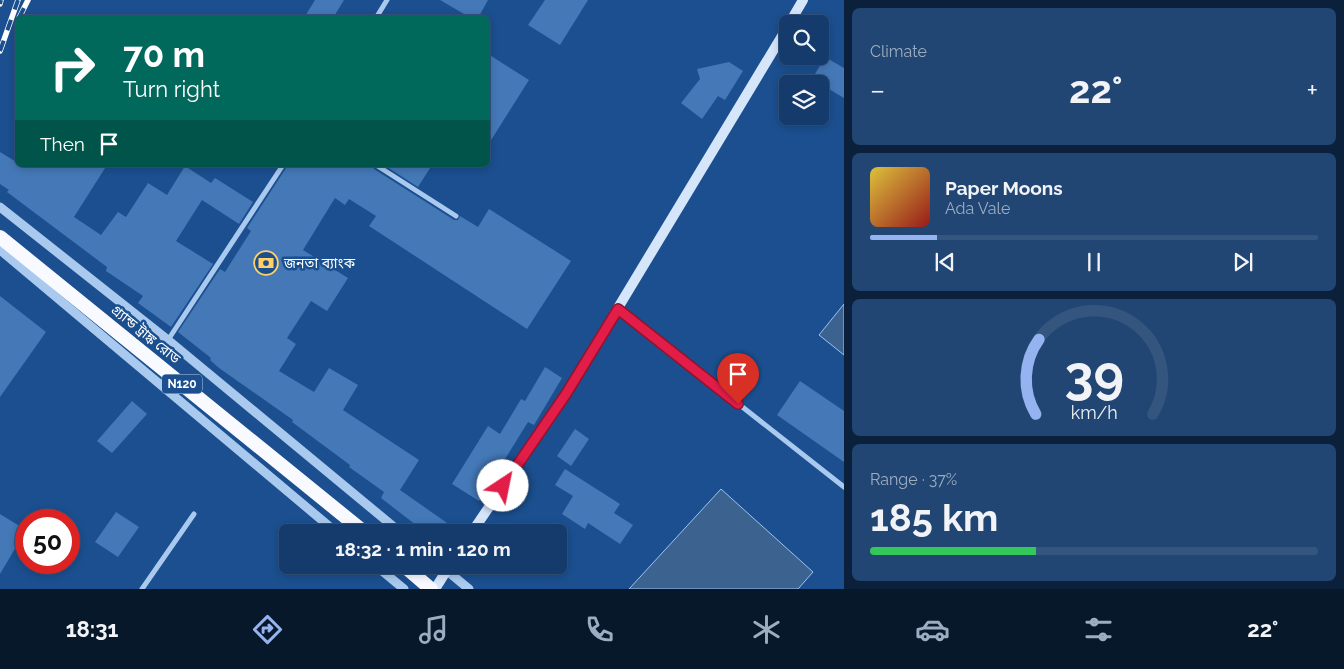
<!DOCTYPE html>
<meta charset="utf-8">
<style>
body{margin:0;font-family:Raleway,"Noto Sans Bengali",sans-serif;background:#214673;color:#f1f3f6;height:100vh;display:flex;flex-direction:column;font-size:19px;white-space:nowrap}
*{box-sizing:border-box;margin:0}
p{font-size:16px;color:#9dadc1}
.icon{flex:none;width:28px;height:28px;fill:none;stroke:currentColor;stroke-width:2;stroke-linecap:round;stroke-linejoin:round}
.map{position:relative;flex:1;overflow:hidden}
.details{display:flex;flex-direction:column;gap:8px;padding:8px;background:#0b203b;width:500px}
.details>*{flex:none}
.top-card{position:absolute;left:15px;top:15px;width:475px;height:152px;border-radius:8px;box-shadow:0 2px 8px #0003,0 0 0 1px #33557e;background:#00695c;color:#fff;overflow:hidden}
.fabs{position:absolute;left:779px;top:15px;display:grid;gap:10px}
.fabs a{display:grid;place-items:center;width:50px;height:50px;border-radius:8px;background:#143b6b;box-shadow:0 2px 8px #0003,0 0 0 1px #33557e;font-size:25px}
.speed{position:absolute;left:15px;top:509px;display:flex;gap:10px;font-size:25px;font-weight:700;text-align:center}
.speed>*{display:grid;place-content:center;width:65px;height:65px;border-radius:50%;background:#143b6b;box-shadow:0 2px 8px #0003,0 0 0 1px #33557e;line-height:1}
.speed .limit{border:8px solid #d22;background:#fff;color:#111}
.pin{position:absolute;display:grid;place-items:center;width:42px;height:42px;color:#fff;margin:-51px -21px;border-radius:50% 50% 50% 0;rotate:-45deg;box-shadow:0 0 5px #0007}
.pin .icon{rotate:45deg}
.me{position:absolute;width:55px;margin:-28px;rotate:34deg;stroke-linejoin:round;filter:drop-shadow(0 0 4px #0008)}
.turn{display:flex;align-items:center;gap:18px;height:105px;padding:0 25px;font-size:22px}
.turn .icon{width:65px;height:65px;stroke-width:2.5}
.turn b{display:block;font-size:35px;line-height:42px}
.then{display:flex;align-items:center;height:48px;padding:0 25px;background:#0003;gap:10px;font-size:19px}
.big{font-size:38px;font-weight:700;line-height:1.1}
.details .tile{flex:1;display:flex;flex-direction:column;justify-content:center;gap:8px;min-width:0;padding:0 18px;border-radius:8px;background:#214673}
.details .dial{align-items:center;gap:0}
.dial svg{height:130px;overflow:visible;fill:none;stroke:#33557e;stroke-width:7;stroke-linecap:round;text-anchor:middle}
.dial text{fill:#f1f3f6;stroke:none}
.song{display:flex;align-items:center;gap:15px}
.cover{width:60px;height:60px;border-radius:8px;background:linear-gradient(135deg,hsl(50 70% 55%),hsl(0 70% 35%))}
.played{height:5px;border-radius:2px;background:linear-gradient(90deg,#95b2f1 15%,#33557e 15%)}
.keys{display:flex;justify-content:space-around;direction:ltr}
.heat{display:flex;justify-content:space-between;align-items:center;font-size:28px;direction:ltr}
.charge{height:8px;border-radius:4px;background:linear-gradient(90deg,#34c759 37%,#33557e 0)}
.trip{position:absolute;left:279px;top:524px;width:288px;height:50px;border-radius:8px;background:#143b6b;box-shadow:0 2px 8px #0003,0 0 0 1px #33557e;font-weight:700;line-height:50px;text-align:center}
.menu{display:flex;height:80px;justify-content:space-around;align-items:center;background:#08182b;color:#9dadc1}
.menu .icon{width:35px;height:35px}
.menu .active{color:#95b2f1}
.menu b{font-size:22px;color:#f1f3f6}
main{display:flex;flex:1;min-height:0}
.map>svg:first-child{display:block}
.water{fill:#3c6290;stroke:#9cc4f0}
.building{fill:#4478b7}
.lines{fill:none;stroke-linecap:round;stroke-linejoin:round}
.minor{stroke:#a9c9ee;stroke-width:5}
.tertiary{stroke:#a9c9ee;stroke-width:9}
.secondary{stroke:#d6e6fa;stroke-width:10}
.trunk{stroke:#f8faff;stroke-width:14}
.rail-casing{stroke:#fff;stroke-width:5.5}
.rail{stroke:#1b4f8f;stroke-width:4;stroke-dasharray:11;stroke-linecap:butt}
.route-casing{stroke:#92132f;stroke-width:12}
.route{stroke:#e11d48;stroke-width:9}
.labels{text-anchor:middle;stroke-width:5;stroke-linejoin:round;paint-order:stroke}
.shield{fill:#1b4f8f;stroke:#bbcadd;stroke-width:1}
.shield-label{font-size:12px;font-weight:bold;fill:#fff}
.poi-label{font-size:14px;fill:#fff;stroke:#1b4f8f;text-anchor:start}
.street-label{font-size:14px;fill:#fff;stroke:#1b4f8f}
</style>
<main>
<div class="map">
<svg width="844" height="589" viewBox="0 0 844 589">
<rect width="100%" height="100%" fill="#1b4f8f"/>
<g class="water">
<path d="M844 304V355L819 335Z"/>
<path d="M721 489 813 572 798 589H629Z"/>
</g>
<g class="building">
<path d="M315 0H344L333 18H304Z"/>
<path d="M440 0H488L478 18H471Z"/>
<path d="M545 0H588L560 45 528 25Z"/>
<path d="M488 54 529 80 488 145Z"/>
<path d="M825 57 844 68V98L812 79Z"/>
<path d="M729 62 743 71 725 100 718 96 702 119 681 103 700 79 697 69Z"/>
<path d="M0 152 18 163V165H107L74 217 101 235 118 212 126 217 148 183 167 195 185 166 211 183 215 178 253 202 239 224 202 200 176 241 213 264 171 327 138 303 143 296 106 271 107 267 7 192 9 190 0 184Z"/>
<path d="M288 165H372L374 169 454 220H458L460 216 478 227 489 209 571 261 527 329 369 226 376 216 349 199 345 205 335 198 303 250 348 278 327 311 311 301 287 338 296 344 279 371 314 392 329 368 358 385 343 410 419 460 400 490 460 532H425L381 498 384 492 349 467 350 465 292 422 293 420 219 368 210 360 211 358 178 332 220 269 225 272 251 231 247 228Z"/>
<path d="M384 165H432L418 187Z"/>
<path d="M0 296 46 332 0 397Z"/>
<path d="M545 367 562 378 534 425 528 422 479 501 452 484 488 426 500 434 521 399 525 401Z"/>
<path d="M800 381 844 411V462L777 415Z"/>
<path d="M132 401 147 414 112 453 97 441Z"/>
<path d="M575 429 589 439 571 466 557 456Z"/>
<path d="M565 469 620 504 614 513 633 525 620 544 588 523 585 529 562 514 573 496 555 485Z"/>
<path d="M116 512 139 527 118 557 95 542Z"/>
<path d="M0 514 26 530V534L18 548 16 547 0 574Z"/>
</g>
<g class="lines">
<g class="minor">
<path d="M376 18 387 0"/>
<path d="M376 165 456 216"/>
<path d="M618 309 844 487"/>
<path d="M168 340 283 165"/>
<path d="M142 589 194 514"/>
</g>
<g class="tertiary">
<path d="M0 207 168 340 400 532"/>
<path d="M0 250 336 532"/>
<path d="M375 565 404 589"/>
<path d="M440 565 469 589"/>
</g>
<g class="secondary">
<path d="M789 24 803 0"/>
<path d="M472 532 566 394 788 26"/>
<path d="M435 589 450 565"/>
</g>
<g class="trunk">
<path d="M0 237 364 532"/>
<path d="M403 565 431 589"/>
</g>
<g class="rail-casing">
<g id="rail">
<path d="M0 4 1 0"/>
<path d="M19 18 28 0"/>
<path d="M0 51 18 0"/>
</g>
</g>
<use href="#rail" class="rail"/>
</g>
<g class="lines">
<g class="route-casing">
<path id="route" d="M503 486 566 394 618 309 738 404"/>
</g>
<use href="#route" class="route"/>
</g>
<defs>
<g id="bank-ring" transform="scale(1.25)"><circle r="9.5" fill="#1b4f8f" stroke="#ffd166" stroke-width="1.5"/><path d="M-6-4H6V4H-6ZM0-2.3a2.3 2.3 0 1 0 0 4.6a2.3 2.3 0 1 0 0-4.6Z" fill="#ffd166"/></g>
</defs>
<g fill-rule="evenodd">
<use href="#bank-ring" x="266" y="263"/>
</g>
<g class="labels">
<rect class="shield" x="162" y="374.5" width="40" height="19" rx="4"/>
<g class="shield-label">
<text x="182" y="388">N120</text>
</g>
<g class="poi-label">
<text x="284" y="268">জনতা ব্যাংক</text>
</g>
<g class="street-label">
<text transform="translate(146 334) rotate(39)" y="5">গ্র্যান্ড ট্রাঙ্ক রোড</text>
</g>
</g>
</svg>
<div class="fabs">
<a><svg class="icon" aria-label="search" viewBox="0 0 24 24"><circle cx="10" cy="10" r="6"/><path d="M15 15l6 6"/></svg></a>
<a><svg class="icon" aria-label="layers" viewBox="0 0 24 24"><path d="M12 4l9 5-9 5-9-5zM3 14l9 5 9-5"/></svg></a>
</div>
<div class="speed"><div class="limit">50</div></div>
<div class="pin" style="left:738px;top:404px;background:#d93025"><svg class="icon" aria-label="arrive" viewBox="0 0 24 24"><path d="M6 21V4h12l-3 4 3 4H6"/></svg></div>
<svg class="me" style="left:503px;top:486px" viewBox="-20 -20 40 40"><circle r="19" fill="#fff"/><path d="M0-13L10 11 0 6-10 11z" fill="#e11d48"/></svg>
<div class="trip">18:32 · 1 min · 120 m</div>
<div class="top-card">
<div class="turn"><svg class="icon" aria-label="right" viewBox="0 0 24 24"><path d="M7 20v-9h11M14 6l5 5-5 5"/></svg><div><b>70 m</b>Turn right</div></div>
<div class="then">Then<svg class="icon" aria-label="arrive" viewBox="0 0 24 24"><path d="M6 21V4h12l-3 4 3 4H6"/></svg></div>
</div>
</div>
<section class="details">
<div class="tile"><p>Climate</p>
<div class="heat"><a>−</a><b class="big">22°</b><a>+</a></div>
</div>
<div class="tile">
<div class="song"><i class="cover"></i><div><b>Paper Moons</b><p>Ada Vale</p></div></div>
<div class="played"></div>
<div class="keys"><svg class="icon" aria-label="previous" viewBox="0 0 24 24"><path d="M18 5L8 12l10 7zM5 5v14"/></svg><svg class="icon" aria-label="pause" viewBox="0 0 24 24"><path d="M8 5v14M16 5v14"/></svg><svg class="icon" aria-label="next" viewBox="0 0 24 24"><path d="M6 5l10 7-10 7zM19 5v14"/></svg></div>
</div>
<div class="tile dial"><svg viewBox="0 0 100 80">
<path d="M14 69A42 42 0 1 1 86 69"/>
<path d="M14 69A42 42 0 0 1 16 23" stroke="#95b2f1"/>
<text x="50" y="56" font-size="32" font-weight="700">39</text>
<text x="50" y="72" font-size="11">km/h</text>
</svg></div>
<div class="tile"><p>Range · 37%</p><b class="big">185 km</b><div class="charge"></div></div>
</section>
</main>
<nav class="menu">
<b>18:31</b>
<svg class="icon active" aria-label="directions" viewBox="0 0 24 24"><path d="M12 3l9 9-9 9-9-9zM9 14v-3h6M13 9l2 2-2 2"/></svg>
<svg class="icon" aria-label="music" viewBox="0 0 24 24"><path d="M9 18V5l10-2v13"/><circle cx="6" cy="18" r="3"/><circle cx="16" cy="16" r="3"/></svg>
<svg class="icon" aria-label="phone" viewBox="0 0 24 24"><path d="M5 4h4l2 5-3 2q2 4 5 5l2-3 5 2v4C11 20 4 13 5 4z"/></svg>
<svg class="icon" aria-label="climate" viewBox="0 0 24 24"><path d="M12 3v18M4 7l16 10M4 17L20 7"/></svg>
<svg class="icon" aria-label="car" viewBox="0 0 24 24"><path d="M5 17H2v-5l4-1 3-4h7l3 4 3 1v5h-3M9 17h6M6 11h13"/><circle cx="7" cy="17" r="2"/><circle cx="17" cy="17" r="2"/></svg>
<svg class="icon" aria-label="filters" viewBox="0 0 24 24"><path d="M4 7h16M4 17h16"/><circle cx="9" cy="7" r="2"/><circle cx="15" cy="17" r="2"/></svg>
<b>22°</b>
</nav>
